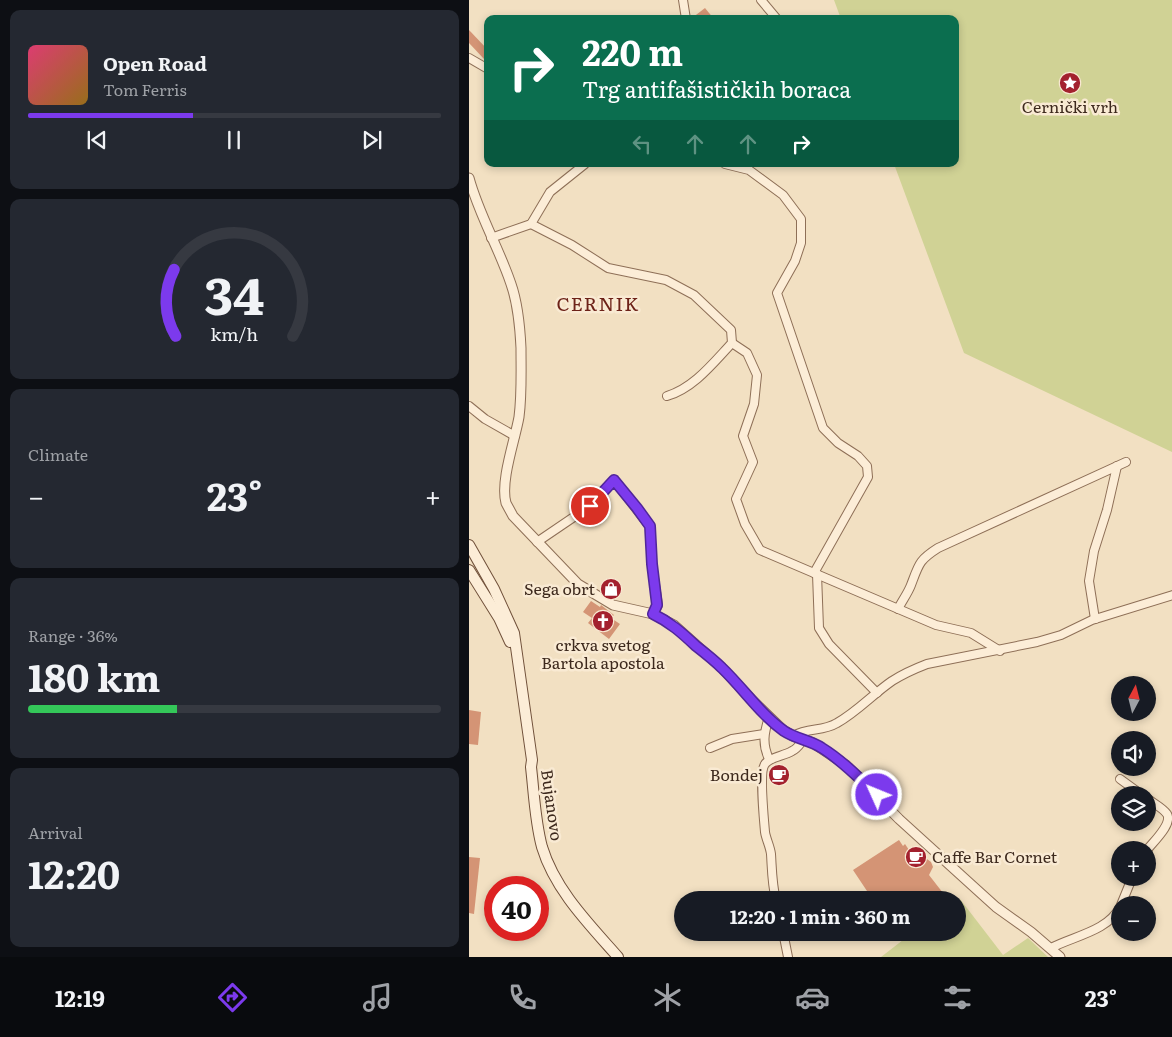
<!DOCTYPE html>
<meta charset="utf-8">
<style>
body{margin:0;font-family:Literata,serif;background:#242831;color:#f1f3f6;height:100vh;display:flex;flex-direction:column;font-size:19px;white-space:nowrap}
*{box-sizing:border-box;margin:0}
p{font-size:16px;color:#9ea1a6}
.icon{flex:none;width:28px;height:28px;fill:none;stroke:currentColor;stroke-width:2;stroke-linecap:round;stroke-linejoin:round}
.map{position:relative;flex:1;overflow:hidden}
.side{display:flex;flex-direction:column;gap:10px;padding:10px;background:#0d0f14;width:469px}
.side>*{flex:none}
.top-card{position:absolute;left:15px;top:15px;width:475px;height:152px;border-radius:10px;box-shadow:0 2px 8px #0003;background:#0b6e4f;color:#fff;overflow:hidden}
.needle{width:32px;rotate:7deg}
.fabs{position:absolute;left:642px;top:676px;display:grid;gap:10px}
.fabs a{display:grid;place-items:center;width:45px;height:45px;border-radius:50%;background:#171b24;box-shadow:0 2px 8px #0003;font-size:25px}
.speed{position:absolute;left:15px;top:876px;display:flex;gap:10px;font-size:25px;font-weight:700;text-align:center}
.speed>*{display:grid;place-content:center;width:65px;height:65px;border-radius:50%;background:#171b24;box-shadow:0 2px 8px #0003;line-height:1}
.speed .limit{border:8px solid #d22;background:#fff;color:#111}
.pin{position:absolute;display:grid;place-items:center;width:42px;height:42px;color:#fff;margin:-21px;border:2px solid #fff;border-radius:50%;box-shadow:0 1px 5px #0007}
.me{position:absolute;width:55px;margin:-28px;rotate:314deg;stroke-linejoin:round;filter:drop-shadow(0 0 4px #0008)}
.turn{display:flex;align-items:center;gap:18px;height:105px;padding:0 15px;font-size:22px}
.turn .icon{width:65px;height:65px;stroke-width:2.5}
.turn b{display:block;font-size:35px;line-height:42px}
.lanes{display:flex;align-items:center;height:48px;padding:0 15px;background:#0003;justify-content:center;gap:25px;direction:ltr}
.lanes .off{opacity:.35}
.big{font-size:38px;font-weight:700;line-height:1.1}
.side .widget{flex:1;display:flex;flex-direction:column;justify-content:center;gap:8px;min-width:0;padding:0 18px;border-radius:10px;background:#242831}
.side .dial{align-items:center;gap:0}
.dial svg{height:130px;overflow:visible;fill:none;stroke:#363941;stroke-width:7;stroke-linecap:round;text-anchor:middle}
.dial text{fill:#f1f3f6;stroke:none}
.song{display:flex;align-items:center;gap:15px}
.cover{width:60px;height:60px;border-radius:8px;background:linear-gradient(135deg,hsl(340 70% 55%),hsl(40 70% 35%))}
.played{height:5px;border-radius:2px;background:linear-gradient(90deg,#7c3aed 40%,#363941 40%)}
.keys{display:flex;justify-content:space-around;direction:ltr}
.heat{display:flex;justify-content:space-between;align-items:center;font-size:28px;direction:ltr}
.charge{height:8px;border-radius:4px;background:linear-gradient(90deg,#34c759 36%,#363941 0)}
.trip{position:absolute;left:205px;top:891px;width:292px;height:50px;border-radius:25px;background:#171b24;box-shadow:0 2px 8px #0003;font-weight:700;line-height:50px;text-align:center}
.tabs{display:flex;height:80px;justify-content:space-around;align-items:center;background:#090b0e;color:#9ea1a6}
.tabs .icon{width:35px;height:35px}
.tabs .current{color:#7c3aed}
.tabs b{font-size:22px;color:#f1f3f6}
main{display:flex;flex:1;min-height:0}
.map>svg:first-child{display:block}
.green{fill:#d0d295}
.building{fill:#d49475}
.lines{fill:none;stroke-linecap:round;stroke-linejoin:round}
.minor-casing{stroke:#8e6f57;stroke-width:10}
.tertiary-casing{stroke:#8e6f57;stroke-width:11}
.secondary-casing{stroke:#70503a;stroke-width:12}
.minor{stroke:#fcedd7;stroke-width:8}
.tertiary{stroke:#fcedd7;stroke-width:9}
.secondary{stroke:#fcedd7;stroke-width:10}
.route-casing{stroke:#51269a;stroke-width:12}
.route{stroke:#7c3aed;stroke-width:9}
.labels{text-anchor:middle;stroke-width:5;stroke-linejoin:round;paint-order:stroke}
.poi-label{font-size:16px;fill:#3d291d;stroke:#f9ead3}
.street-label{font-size:16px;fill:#3d291d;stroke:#f9ead3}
.quarter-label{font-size:19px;letter-spacing:1px;fill:#6d2218;stroke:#f9ead3}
</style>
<main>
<section class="side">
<div class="widget">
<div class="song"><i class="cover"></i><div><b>Open Road</b><p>Tom Ferris</p></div></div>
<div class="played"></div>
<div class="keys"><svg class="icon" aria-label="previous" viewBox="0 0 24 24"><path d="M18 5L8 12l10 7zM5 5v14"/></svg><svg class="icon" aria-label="pause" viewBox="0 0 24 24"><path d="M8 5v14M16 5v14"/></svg><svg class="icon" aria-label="next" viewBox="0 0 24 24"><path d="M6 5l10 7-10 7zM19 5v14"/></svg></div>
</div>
<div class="widget dial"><svg viewBox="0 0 100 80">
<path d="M14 69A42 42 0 1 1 86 69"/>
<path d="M14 69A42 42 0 0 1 13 28" stroke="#7c3aed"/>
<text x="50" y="56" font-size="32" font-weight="700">34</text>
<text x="50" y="72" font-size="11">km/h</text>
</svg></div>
<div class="widget"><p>Climate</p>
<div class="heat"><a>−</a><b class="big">23°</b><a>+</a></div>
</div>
<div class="widget"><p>Range · 36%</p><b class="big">180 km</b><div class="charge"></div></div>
<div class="widget"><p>Arrival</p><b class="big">12:20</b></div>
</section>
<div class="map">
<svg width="704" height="957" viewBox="0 0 704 957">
<rect width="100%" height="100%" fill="#f2e0c2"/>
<g class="green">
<path d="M365 0H703V452L495 353 425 164H486V19H372Z"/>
<path d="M491 899 534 955 559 938 579 957H412L443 933 489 932V901Z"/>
</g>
<g class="building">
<path d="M236 8 245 19H223V18Z"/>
<path d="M0 30 19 50V56L15 59 0 43Z"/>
<path d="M122 601 131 607 132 605 145 615 142 618 151 624 140 639 119 623 123 618 114 612Z"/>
<path d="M0 710 12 712 9 745 0 744Z"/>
<path d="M430 840 434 846 436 844 442 853 447 851 462 862 464 867 460 875 474 893 475 900H404L384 870Z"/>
<path d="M0 857 11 858 5 914 0 913Z"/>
</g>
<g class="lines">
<g class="minor-casing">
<g id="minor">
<path d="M214 0 217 19"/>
<path d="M292 0 308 19"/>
<path d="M0 58 19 69"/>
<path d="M256 164 280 170 314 195 332 219V243L326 261 308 293 354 428 369 443 389 456 398 466 399 477 345 573"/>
<path d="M62 224 103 245 139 268 197 280 225 295 262 330 263 343C244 363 225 388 198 396"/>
<path d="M22 238 62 224 81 192 116 164"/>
<path d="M263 343 278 353 288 375 285 404 274 436 284 462 267 499 276 524 291 550 467 625 502 633 531 651"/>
<path d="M0 406 16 419 46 436"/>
<path d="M68 542 121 506 145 480 181 527 183 564 189 605 184 614"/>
<path d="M348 574 350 628 360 644 408 693"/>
<path d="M429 609C433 601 439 593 442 585 450 564 450 560 469 548L657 462"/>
<path d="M626 619 620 581 625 551 638 510 648 466"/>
<path d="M300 717C295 733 293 744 300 759"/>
<path d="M324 736C340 727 353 732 368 723 388 712 404 694 423 681 434 674 445 669 458 664L568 642 592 635 623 620 704 595"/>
<path d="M241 748 263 739 295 734"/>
<path d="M651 779 673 795"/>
<path d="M678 850C684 842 704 824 698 814 694 808 684 803 679 799"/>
<path d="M307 900C303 885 303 870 302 854 301 846 297 839 296 832 295 820 290 771 296 764 301 757 315 756 323 751 328 749 331 744 334 740"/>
<path d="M652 905 663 878"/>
<path d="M314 932 319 957"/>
<path d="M582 948C605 936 639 931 651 907"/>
</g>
</g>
<g class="tertiary-casing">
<path id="tertiary" d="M0 178C10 215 30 248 42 284 49 304 51 327 52 348 52 371 53 394 50 417 46 440 31 481 37 503 39 507 42 512 44 516L109 584 144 605 184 614 205 625 253 668 283 700 314 730 324 736 344 743 377 765 430 819 506 888 527 907 562 932 591 957"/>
</g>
<g class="secondary-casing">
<g id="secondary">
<path d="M0 545 25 589 45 633 63 760 62 767C65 793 66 821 73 847 86 890 120 924 149 957"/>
<path d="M0 570 30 618 41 642"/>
</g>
</g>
<use href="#minor" class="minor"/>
<use href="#tertiary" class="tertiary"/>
<use href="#secondary" class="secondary"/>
</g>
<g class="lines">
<g class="route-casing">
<path id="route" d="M121 506 145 480 168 508 181 526 183 564 188 605 184 614C201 622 213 633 227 646 236 653 245 660 253 668 274 688 291 714 315 731 327 739 341 740 353 748 374 761 391 779 408 795"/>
</g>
<use href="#route" class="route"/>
</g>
<defs>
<g id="sight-disc" transform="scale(1.125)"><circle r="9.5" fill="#a3212e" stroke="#f9ead3"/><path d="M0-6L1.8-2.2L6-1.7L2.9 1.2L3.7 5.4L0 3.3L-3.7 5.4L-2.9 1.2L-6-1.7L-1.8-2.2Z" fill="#fff"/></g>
<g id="shop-disc" transform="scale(1.125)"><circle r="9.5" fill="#a3212e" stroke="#f9ead3"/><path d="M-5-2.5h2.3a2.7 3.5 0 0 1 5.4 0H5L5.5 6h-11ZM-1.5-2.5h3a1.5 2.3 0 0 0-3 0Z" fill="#fff"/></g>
<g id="church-disc" transform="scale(1.125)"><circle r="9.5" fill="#a3212e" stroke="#f9ead3"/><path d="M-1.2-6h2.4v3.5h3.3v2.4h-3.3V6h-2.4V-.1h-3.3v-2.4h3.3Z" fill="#fff"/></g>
<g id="cafe-disc" transform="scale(1.125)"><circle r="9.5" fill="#a3212e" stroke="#f9ead3"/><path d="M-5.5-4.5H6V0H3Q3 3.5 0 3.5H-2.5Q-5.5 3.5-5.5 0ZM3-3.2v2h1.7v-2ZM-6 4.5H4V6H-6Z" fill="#fff"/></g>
</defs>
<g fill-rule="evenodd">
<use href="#sight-disc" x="601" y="83"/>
<use href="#shop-disc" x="142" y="589"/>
<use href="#church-disc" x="134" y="621"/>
<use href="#cafe-disc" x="310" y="775"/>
<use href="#cafe-disc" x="447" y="857"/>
</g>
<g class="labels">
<g class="poi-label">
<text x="601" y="113">Cernički vrh</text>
<text x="126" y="595" text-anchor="end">Sega obrt</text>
<text x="134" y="651">crkva svetog<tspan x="134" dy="18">Bartola apostola</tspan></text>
<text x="294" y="781" text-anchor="end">Bondej</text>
<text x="463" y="863" text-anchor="start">Caffe Bar Cornet</text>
</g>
<g class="street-label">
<text transform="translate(83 805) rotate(82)" y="6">Bujanovo</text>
</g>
<g class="quarter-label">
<text x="129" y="311">CERNIK</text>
</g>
</g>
</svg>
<div class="fabs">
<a><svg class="needle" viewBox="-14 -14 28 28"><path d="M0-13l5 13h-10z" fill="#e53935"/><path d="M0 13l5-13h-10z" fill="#9ea1a6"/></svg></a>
<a><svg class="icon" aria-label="sound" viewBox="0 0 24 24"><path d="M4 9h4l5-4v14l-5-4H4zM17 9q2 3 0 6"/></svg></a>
<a><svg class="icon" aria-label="layers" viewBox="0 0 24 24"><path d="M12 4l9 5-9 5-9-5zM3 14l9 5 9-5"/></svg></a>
<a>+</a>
<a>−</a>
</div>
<div class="speed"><div class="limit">40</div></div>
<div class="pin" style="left:121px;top:506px;background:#d93025"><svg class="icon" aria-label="arrive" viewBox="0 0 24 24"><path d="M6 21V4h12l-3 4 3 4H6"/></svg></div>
<svg class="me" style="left:408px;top:795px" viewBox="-20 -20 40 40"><circle r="17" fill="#7c3aed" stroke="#fff" stroke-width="3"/><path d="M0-11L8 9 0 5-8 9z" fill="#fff"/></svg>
<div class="trip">12:20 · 1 min · 360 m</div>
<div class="top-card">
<div class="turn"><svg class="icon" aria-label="right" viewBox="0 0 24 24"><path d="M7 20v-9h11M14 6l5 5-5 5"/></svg><div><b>220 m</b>Trg antifašističkih boraca</div></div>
<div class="lanes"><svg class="icon off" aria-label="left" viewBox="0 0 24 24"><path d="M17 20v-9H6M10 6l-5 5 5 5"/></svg><svg class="icon off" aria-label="ahead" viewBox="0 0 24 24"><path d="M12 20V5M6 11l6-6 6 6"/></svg><svg class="icon off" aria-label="ahead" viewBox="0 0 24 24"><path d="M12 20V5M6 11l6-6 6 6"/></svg><svg class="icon" aria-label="right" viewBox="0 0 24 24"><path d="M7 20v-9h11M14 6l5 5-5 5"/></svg></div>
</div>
</div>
</main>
<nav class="tabs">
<b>12:19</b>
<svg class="icon current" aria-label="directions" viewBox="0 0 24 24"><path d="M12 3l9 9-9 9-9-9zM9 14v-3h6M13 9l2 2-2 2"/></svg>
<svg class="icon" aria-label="music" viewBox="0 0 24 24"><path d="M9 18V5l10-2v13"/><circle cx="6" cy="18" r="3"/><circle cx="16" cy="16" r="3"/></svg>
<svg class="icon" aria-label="phone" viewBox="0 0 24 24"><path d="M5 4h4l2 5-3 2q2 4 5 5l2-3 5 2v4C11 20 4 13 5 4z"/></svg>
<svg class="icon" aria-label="climate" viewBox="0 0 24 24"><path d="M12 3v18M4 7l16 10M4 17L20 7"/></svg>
<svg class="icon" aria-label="car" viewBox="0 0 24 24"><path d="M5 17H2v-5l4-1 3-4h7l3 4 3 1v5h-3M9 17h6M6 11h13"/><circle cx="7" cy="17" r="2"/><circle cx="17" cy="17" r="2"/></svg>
<svg class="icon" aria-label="filters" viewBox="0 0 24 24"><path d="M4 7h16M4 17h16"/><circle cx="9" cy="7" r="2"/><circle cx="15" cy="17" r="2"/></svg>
<b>23°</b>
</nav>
